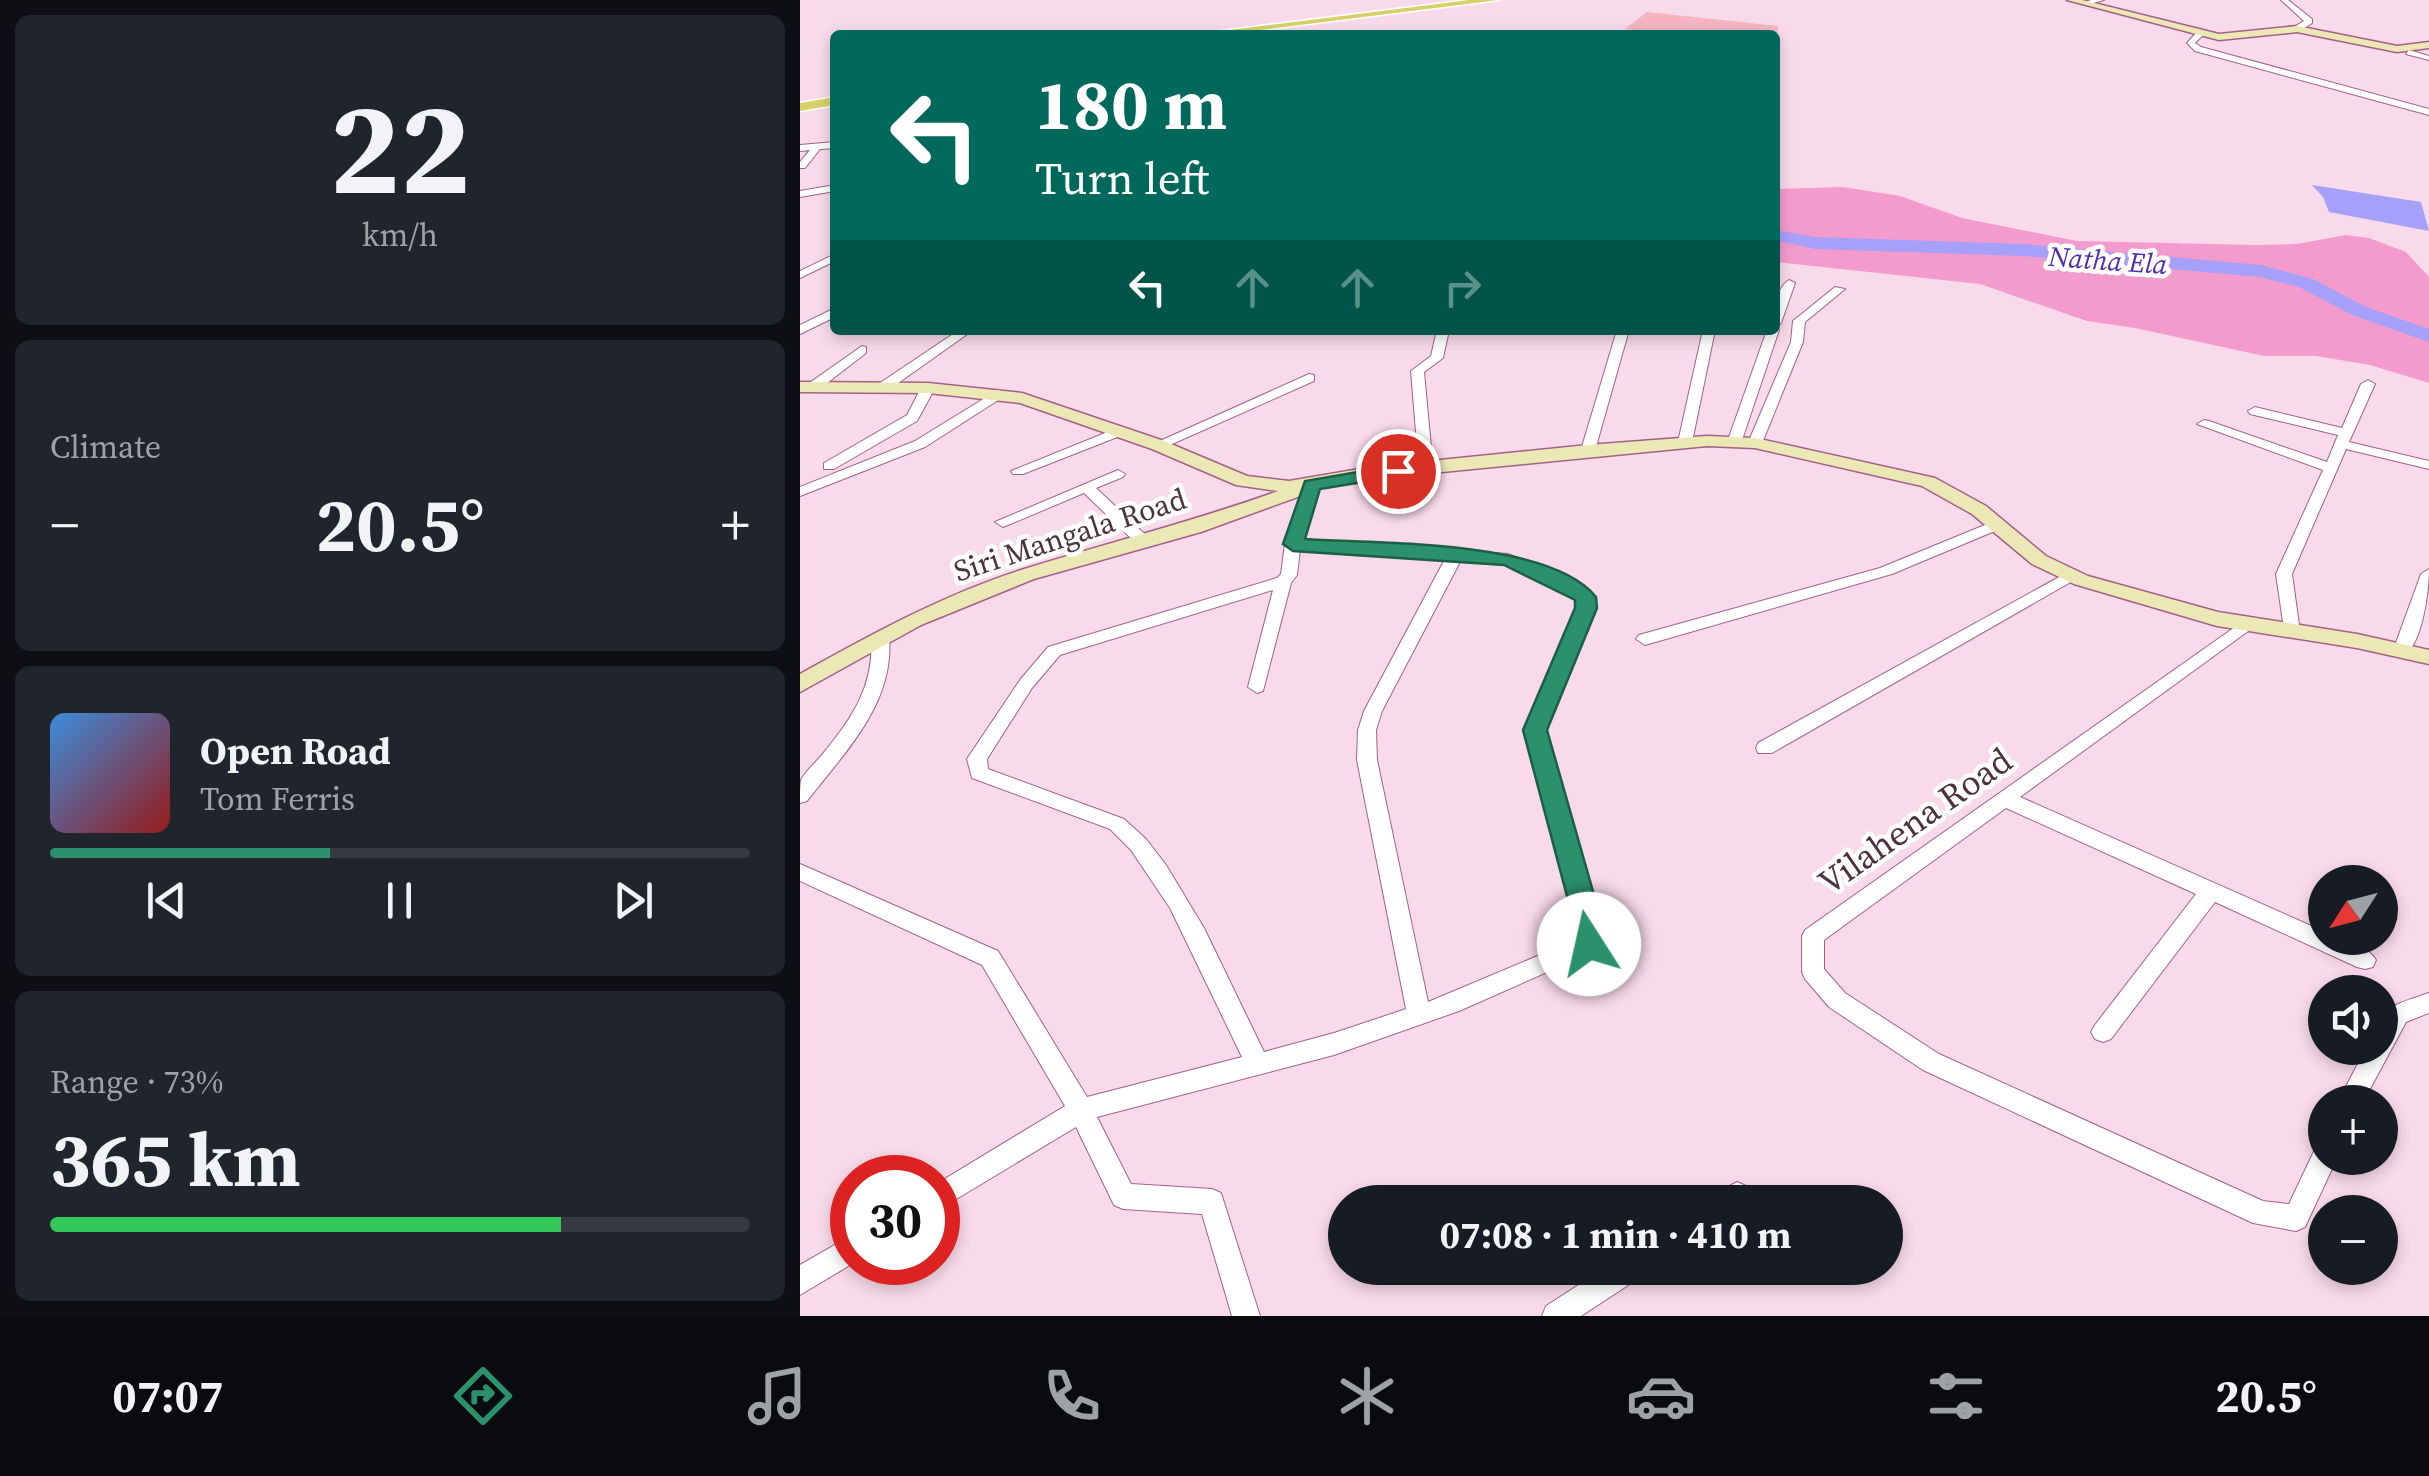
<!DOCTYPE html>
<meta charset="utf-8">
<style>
body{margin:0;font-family:"Source Serif 4",serif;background:#20242c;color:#f1f3f6;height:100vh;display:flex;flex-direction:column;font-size:38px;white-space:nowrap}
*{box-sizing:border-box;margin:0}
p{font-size:32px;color:#9ea1a6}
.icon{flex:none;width:55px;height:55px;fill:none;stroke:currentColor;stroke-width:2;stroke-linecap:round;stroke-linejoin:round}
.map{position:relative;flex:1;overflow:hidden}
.details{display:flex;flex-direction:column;gap:15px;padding:15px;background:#0d0f14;width:800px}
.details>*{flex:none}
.guide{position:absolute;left:30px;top:30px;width:950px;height:305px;border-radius:10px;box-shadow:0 5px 15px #0003;background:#00695c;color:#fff;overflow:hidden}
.needle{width:65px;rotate:234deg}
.fabs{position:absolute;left:1508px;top:865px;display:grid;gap:20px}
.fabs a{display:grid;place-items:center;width:90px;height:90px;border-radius:50%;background:#171b24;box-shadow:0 5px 15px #0003;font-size:50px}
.speed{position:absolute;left:30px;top:1155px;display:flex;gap:20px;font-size:50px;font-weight:700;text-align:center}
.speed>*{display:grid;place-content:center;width:130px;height:130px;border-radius:50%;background:#171b24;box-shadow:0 5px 15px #0003;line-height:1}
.speed .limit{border:15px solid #d22;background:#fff;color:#111}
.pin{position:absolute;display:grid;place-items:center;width:85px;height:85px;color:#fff;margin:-42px;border:5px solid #fff;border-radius:50%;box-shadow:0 2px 10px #0007}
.me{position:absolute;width:110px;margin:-55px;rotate:350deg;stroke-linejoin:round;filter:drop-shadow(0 0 8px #0008)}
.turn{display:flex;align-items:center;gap:35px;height:210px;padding:0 40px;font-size:45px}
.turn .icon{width:130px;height:130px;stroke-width:2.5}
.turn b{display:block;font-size:70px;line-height:85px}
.lanes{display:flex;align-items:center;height:95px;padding:0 40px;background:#0003;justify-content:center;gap:50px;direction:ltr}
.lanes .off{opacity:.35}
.big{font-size:75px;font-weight:700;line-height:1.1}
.details .card{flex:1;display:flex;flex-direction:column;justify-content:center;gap:15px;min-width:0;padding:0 35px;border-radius:15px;background:#20242c}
.details .dial{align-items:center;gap:0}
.dial b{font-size:130px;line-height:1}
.song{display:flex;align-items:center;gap:30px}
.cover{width:120px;height:120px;border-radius:15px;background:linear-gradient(135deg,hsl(210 70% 55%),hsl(0 70% 35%))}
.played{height:10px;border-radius:5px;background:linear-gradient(90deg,#2b916d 40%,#363941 40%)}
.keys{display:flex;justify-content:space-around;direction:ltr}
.heat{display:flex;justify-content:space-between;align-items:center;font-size:55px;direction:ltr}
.charge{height:15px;border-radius:8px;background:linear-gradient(90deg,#34c759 73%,#363941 0)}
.trip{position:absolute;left:528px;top:1185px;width:575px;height:100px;border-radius:50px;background:#171b24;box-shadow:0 5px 15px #0003;font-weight:700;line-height:100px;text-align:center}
.menu{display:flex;height:160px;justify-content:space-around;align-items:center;background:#090b0e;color:#9ea1a6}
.menu .icon{width:70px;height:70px}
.menu .active{color:#2b916d}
.menu b{font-size:45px;color:#f1f3f6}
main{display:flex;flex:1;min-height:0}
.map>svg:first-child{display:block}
.green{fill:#f49bcd}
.water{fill:#a6a0fa}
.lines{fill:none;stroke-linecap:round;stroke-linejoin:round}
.river{fill:#a6a0fa;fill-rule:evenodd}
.building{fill:#f6b4c2}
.street-casing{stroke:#a36187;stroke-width:2}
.secondary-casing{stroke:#a36187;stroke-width:3}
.primary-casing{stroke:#fff;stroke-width:3}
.street{fill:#fff;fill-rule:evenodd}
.secondary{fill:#ece8b5;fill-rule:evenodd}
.primary{fill:#d8d16a;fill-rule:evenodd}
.route{fill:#2b916d;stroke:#1c5e47;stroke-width:2.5}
.labels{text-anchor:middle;stroke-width:9;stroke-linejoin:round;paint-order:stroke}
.far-water-label{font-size:28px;font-style:italic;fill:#4c30b0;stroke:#fff}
.street-label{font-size:30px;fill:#4e3141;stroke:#fff}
.near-street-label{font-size:35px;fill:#4e3141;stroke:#fff}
</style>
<main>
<section class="details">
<div class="card dial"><b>22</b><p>km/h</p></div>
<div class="card"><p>Climate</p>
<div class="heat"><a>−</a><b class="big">20.5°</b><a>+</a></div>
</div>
<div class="card">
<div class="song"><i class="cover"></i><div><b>Open Road</b><p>Tom Ferris</p></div></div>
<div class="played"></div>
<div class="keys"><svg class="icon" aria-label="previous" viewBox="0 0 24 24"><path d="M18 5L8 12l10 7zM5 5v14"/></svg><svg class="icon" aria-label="pause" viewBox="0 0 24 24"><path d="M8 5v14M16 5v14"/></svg><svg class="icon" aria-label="next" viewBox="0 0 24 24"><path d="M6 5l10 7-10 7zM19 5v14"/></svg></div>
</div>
<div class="card"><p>Range · 73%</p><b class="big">365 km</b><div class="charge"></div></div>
</section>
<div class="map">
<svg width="1629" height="1316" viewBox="0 0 1629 1316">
<rect width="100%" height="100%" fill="#f9daea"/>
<path class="green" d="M1043 187 1100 196 1162 218 1277 241 1456 245 1497 244 1546 235 1569 238 1606 252 1629 277V383L1570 365 1516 356H1464L1335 328 1287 321 1180 284 975 262V189Z"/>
<path class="water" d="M1512 185 1621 202 1629 231 1529 212 1523 197Z"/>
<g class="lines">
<path class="river" d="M975 230 1015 237 1224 244 1461 265 1513 279 1566 307 1629 329V342L1552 315 1499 287 1460 277 1224 256 1015 249 975 240Z"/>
</g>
<path class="building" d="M847 12 978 26 977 35H885L825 29Z"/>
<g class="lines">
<g class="street-casing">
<g id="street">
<path d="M1291 0H1304L1286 5 1283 3Z"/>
<path d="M1481 0H1488L1512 19V23L1500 31H1494V27L1504 21Z"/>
<path d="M1398 31 1405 33 1395 43 1401 47 1629 109V115L1395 51 1387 43Z"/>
<path d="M1609 50 1629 56V60L1606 54Z"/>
<path d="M35 142V148L20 149 5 168H0V162L10 150 0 151V145Z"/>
<path d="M35 185V191L0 197V191Z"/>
<path d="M35 254V261L0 278V271Z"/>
<path d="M989 280 995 283 981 323 975 327C975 311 975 289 989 280Z"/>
<path d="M1035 287 1045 289 1005 322 1003 342 962 443 955 447 950 446 948 443 991 342 993 321Z"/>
<path d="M35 308V317L0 334V325Z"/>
<path d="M975 327 979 330 942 440 940 443H930L928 440 967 330H975Z"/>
<path d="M159 330H173L87 391H77V385Z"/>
<path d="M637 330H649L643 358 624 372 633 469 626 473 619 469 611 371 631 356Z"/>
<path d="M817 330H829L795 450 788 454 783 453 781 450Z"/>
<path d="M903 330H915L892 442 885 446 878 442Z"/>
<path d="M62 346 66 347V353L18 390H8V384Z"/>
<path d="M509 374 514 375V381L363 448H353L351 445Z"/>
<path d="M1568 380 1575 384 1549 442 1629 461V469L1546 449 1492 574 1500 632 1491 637 1485 636 1476 574 1523 470 1397 424 1404 420 1409 421 1527 462 1538 435 1450 414 1448 411 1455 407 1542 428 1561 384Z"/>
<path d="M128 384 135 388 117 421 34 469H24V463L107 415 121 388Z"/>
<path d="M198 390 205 394 203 397 125 447 0 496V487L115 441Z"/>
<path d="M320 427 325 428V434L223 474H213L211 471Z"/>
<path d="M318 470 325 474 323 477 296 488 351 540 353 543 351 546H339L284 493 208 525 203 527 195 522Z"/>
<path d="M512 481 519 485 502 540 708 554 776 583 793 597 794 608 744 729 801 930 797 950 659 1011 534 1055 297 1117 331 1184 412 1189 421 1193 460 1316H432L402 1214 323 1209 314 1205 276 1127 138 1210V1183L265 1106 182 965 0 881V864L198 951 287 1097 442 1057 370 908 331 850 310 829 172 778 167 759 220 680 248 647 477 578 481 574 485 544 505 485ZM500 549 645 559 564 711 558 730 557 760 606 1009 534 1033 464 1052 404 928 366 865 346 839 324 819 188 769 187 759 232 688 260 655 473 590 448 687 457 693 463 691 491 583 497 575ZM661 560 705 564 777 599 778 608 726 729 779 930 778 939 628 1002 577 760 576 730 582 711Z"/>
<path d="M1197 520 1202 522 1205 525 1202 528 1092 574 845 645 836 639 839 635 1080 568Z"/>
<path d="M1629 569C1629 591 1622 647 1602 657L1596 655 1593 651 1621 574Z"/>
<path d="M1270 571 1276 573 1278 576 1276 579 972 753H958L956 748 958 743Z"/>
<path d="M1445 620 1453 625 1451 629 1220 797 1525 932V938C1541 938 1568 946 1576 960L1573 967 1565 969 1557 967 1415 902 1311 1039 1303 1042 1295 1039 1291 1032 1295 1025 1396 894 1206 808 1024 940V969L1045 993 1139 1054 1463 1201 1489 1204 1516 1147 1525 1144V1158H1537L1505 1227 1496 1231 1453 1223 1123 1070 1029 1007 1005 979 1002 972V936L1005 930Z"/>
<path d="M80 631 89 637C95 703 45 752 7 801L0 803C0 796 0 786 1 780 5 772 15 763 21 756 51 720 75 686 71 637Z"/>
<path d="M1629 993V1013L1606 1022 1563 1102H1538L1566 1048H1580C1580 1004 1592 1006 1629 993Z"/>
<path d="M937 1182 946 1186 950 1195 947 1202H913L917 1193Z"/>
<path d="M52 1235V1262H55L0 1295V1265Z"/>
<path d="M805 1268H843L839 1278 781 1316H742L746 1306Z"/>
</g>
</g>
<g class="secondary-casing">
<g id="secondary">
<path d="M1267 0H1282L1419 34 1497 26 1597 46 1629 42V48L1597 52 1497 32 1419 40Z"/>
<path d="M0 382 128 383 222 393 364 441 447 476 489 481 571 467 788 445 907 436 955 438 1135 478 1186 506 1246 556 1288 576 1418 612 1557 634 1629 650V664L1557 648 1417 626 1274 584 1232 564 1172 514 1122 486 955 448 907 446 571 479 508 489 506 494 401 532 234 579 121 625 0 692V674C72 634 143 595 221 570 307 543 392 522 478 491L436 485 352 449 220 403 128 393 0 392Z"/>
</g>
</g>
<g class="primary-casing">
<g id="primary">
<path d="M669 0H699L421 35H389Z"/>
<path d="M35 97V105L0 111V103Z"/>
</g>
</g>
<use href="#street" class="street"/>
<use href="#secondary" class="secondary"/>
<use href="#primary" class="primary"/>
</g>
<path class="route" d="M598 465 608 471 605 475 520 489 505 539C577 544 749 539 796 597L797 608 747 730 804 930 799 952 789 956 779 952 774 944 776 930 723 730 775 608V600L704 565 493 551 483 544 505 481Z"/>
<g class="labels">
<g class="far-water-label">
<text transform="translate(1308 260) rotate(4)" y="10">Natha Ela</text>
</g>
<g class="street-label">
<text transform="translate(270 535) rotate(-18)" y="10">Siri Mangala Road</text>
</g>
<g class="near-street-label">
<text transform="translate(1115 821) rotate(-35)" y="12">Vilahena Road</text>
</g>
</g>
</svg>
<div class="fabs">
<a><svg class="needle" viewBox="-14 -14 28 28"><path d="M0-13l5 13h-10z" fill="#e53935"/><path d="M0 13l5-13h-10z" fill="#9ea1a6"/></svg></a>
<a><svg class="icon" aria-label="sound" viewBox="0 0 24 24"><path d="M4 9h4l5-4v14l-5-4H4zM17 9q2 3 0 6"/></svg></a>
<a>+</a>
<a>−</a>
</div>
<div class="speed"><div class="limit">30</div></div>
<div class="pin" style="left:598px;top:471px;background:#d93025"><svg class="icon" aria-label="arrive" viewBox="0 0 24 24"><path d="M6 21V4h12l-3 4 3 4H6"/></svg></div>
<svg class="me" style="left:789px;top:944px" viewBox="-20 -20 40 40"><circle r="19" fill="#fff"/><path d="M0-13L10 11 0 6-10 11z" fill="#2b916d"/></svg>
<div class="trip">07:08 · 1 min · 410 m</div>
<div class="guide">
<div class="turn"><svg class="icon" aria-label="left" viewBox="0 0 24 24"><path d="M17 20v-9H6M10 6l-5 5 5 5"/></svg><div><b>180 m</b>Turn left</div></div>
<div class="lanes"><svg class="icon" aria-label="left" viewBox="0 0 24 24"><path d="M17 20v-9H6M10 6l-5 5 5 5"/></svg><svg class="icon off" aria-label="ahead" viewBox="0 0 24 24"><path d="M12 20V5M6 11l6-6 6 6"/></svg><svg class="icon off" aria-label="ahead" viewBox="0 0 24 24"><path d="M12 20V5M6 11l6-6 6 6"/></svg><svg class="icon off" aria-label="right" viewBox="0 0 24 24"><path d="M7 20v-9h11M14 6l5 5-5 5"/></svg></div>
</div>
</div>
</main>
<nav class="menu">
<b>07:07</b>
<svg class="icon active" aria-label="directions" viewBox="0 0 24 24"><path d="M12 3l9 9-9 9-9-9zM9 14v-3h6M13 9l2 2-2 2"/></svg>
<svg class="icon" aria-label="music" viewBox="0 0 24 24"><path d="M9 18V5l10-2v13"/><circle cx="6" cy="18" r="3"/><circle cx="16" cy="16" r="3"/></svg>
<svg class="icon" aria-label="phone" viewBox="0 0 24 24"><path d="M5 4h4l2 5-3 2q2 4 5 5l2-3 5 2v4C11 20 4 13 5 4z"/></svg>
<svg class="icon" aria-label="climate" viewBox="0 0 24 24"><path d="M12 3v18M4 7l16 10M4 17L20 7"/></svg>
<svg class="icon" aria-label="car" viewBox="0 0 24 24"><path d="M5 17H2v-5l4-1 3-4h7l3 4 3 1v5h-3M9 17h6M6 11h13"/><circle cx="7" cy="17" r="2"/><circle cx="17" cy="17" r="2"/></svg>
<svg class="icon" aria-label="filters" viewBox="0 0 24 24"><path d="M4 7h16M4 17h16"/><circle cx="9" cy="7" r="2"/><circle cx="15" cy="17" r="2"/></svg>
<b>20.5°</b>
</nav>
